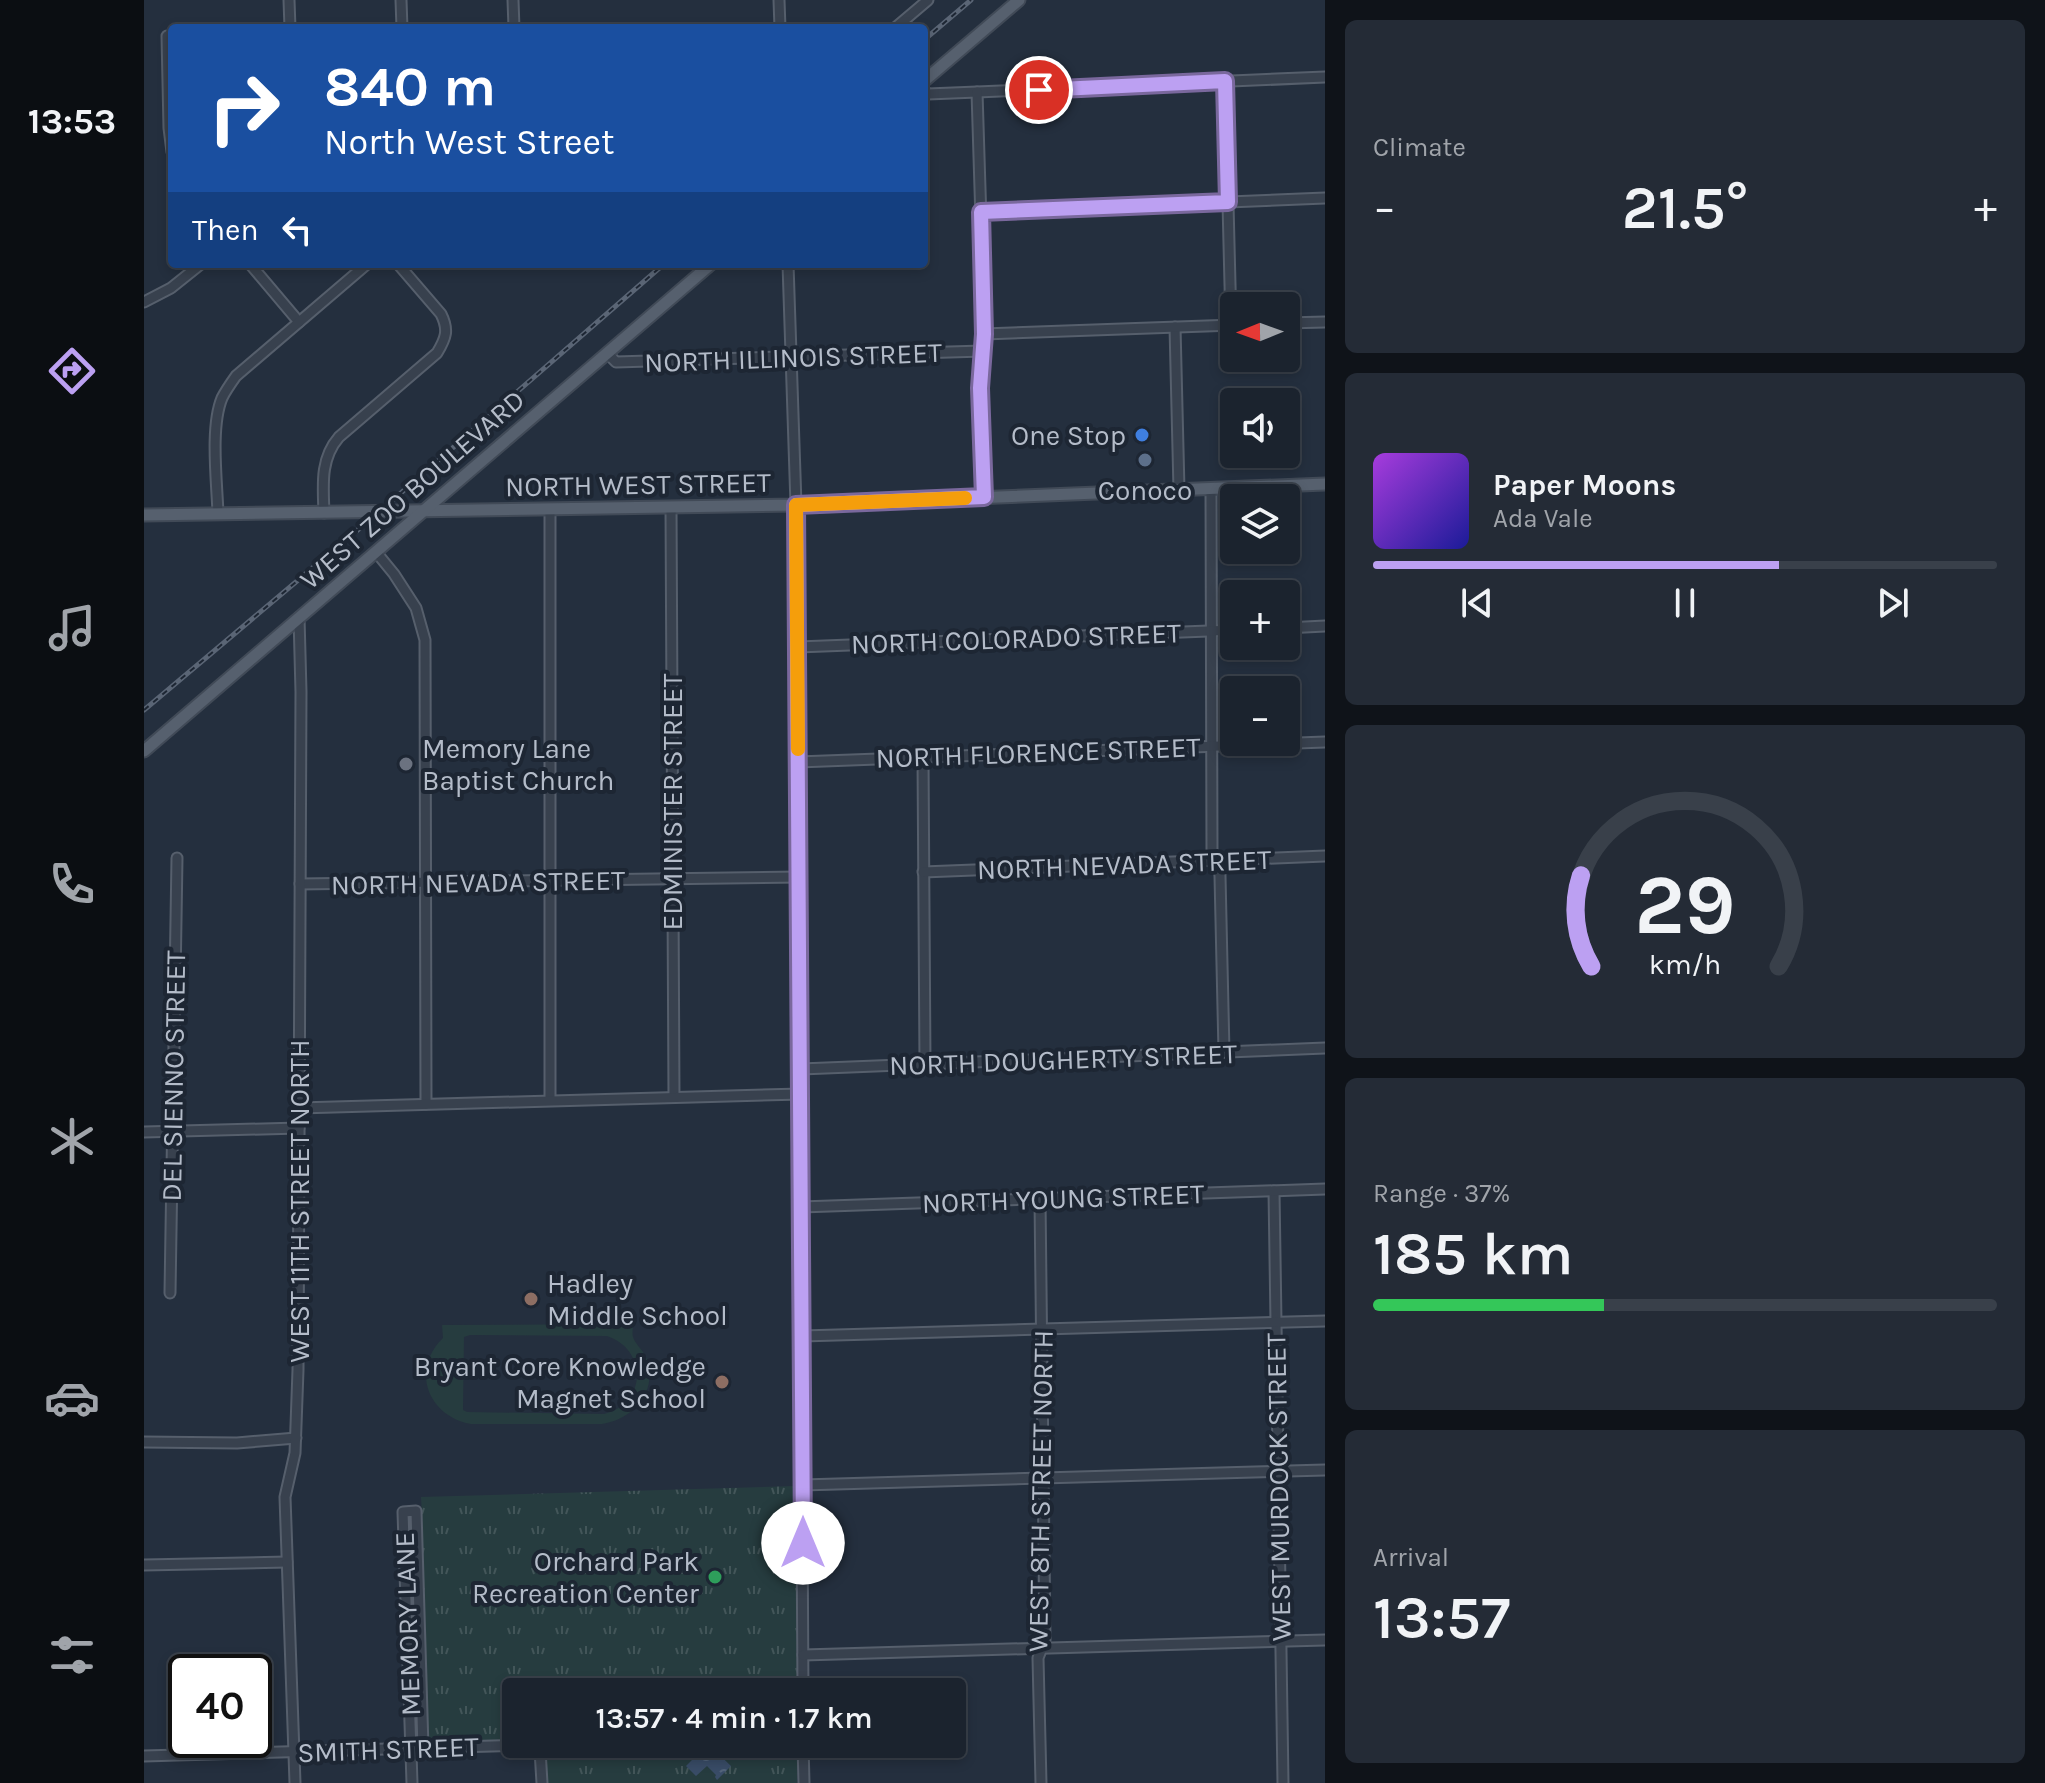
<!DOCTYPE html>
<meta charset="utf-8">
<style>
body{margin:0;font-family:Karla,sans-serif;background:#242b36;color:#f1f3f6;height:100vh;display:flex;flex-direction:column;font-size:30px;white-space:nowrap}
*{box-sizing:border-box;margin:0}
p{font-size:26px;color:#a0a4aa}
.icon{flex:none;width:44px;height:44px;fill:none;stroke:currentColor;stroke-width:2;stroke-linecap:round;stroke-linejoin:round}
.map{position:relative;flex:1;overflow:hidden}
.side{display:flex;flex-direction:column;gap:20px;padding:20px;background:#0f1319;width:720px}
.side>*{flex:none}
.guide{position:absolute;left:24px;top:24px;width:760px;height:244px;border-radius:8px;box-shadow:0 4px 12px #0003,0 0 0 2px #39404a;background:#1a4fa0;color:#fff;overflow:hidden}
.needle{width:52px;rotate:269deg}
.fabs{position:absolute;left:1076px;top:292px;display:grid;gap:16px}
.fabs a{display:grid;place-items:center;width:80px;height:80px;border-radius:8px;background:#1b232e;box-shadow:0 4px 12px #0003,0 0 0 2px #39404a;font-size:40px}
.speed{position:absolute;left:24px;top:1654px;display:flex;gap:16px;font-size:40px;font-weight:700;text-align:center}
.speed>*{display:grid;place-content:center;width:104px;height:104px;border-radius:50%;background:#1b232e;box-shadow:0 4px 12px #0003,0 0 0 2px #39404a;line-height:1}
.speed .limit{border:4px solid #111;border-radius:12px;background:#fff;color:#111}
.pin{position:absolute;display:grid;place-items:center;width:68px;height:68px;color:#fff;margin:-34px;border:4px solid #fff;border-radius:50%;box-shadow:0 2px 8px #0007}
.me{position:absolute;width:88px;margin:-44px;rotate:0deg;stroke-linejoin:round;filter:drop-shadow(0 0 6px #0008)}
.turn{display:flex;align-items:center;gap:28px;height:168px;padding:0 24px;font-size:36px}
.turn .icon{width:104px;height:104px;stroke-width:2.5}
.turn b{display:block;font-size:56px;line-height:68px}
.then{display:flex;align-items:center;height:76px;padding:0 24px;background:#0003;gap:16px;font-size:30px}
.big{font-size:60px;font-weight:600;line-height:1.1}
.side .card{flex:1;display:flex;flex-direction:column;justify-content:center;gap:12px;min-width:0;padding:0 28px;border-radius:12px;background:#242b36}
.side .dial{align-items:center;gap:0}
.dial svg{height:208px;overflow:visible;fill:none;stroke:#39404a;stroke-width:7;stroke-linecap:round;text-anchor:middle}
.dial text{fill:#f1f3f6;stroke:none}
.song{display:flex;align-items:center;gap:24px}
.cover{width:96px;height:96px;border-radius:12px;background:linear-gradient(135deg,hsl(280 70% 55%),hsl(240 70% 35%))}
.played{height:8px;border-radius:4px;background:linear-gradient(90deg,#bca0f2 65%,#39404a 65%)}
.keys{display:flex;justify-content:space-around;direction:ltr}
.heat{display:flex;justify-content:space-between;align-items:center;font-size:44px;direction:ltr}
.charge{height:12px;border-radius:6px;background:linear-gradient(90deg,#34c759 37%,#39404a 0)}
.trip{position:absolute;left:358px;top:1678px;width:464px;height:80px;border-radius:8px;background:#1b232e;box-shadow:0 4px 12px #0003,0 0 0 2px #39404a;font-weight:600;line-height:80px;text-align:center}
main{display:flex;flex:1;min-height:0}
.dock{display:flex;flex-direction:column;width:144px;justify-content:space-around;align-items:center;background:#0b0e12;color:#a0a4aa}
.dock .icon{width:56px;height:56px}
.dock .active{color:#bca0f2}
.dock b{font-size:36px;color:#f1f3f6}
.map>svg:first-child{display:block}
.grass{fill:#263c3f;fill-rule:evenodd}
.park{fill:url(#park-tufts)}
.water{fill:url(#water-ripples)}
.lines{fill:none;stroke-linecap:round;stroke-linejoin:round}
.minor-casing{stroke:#565f6c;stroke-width:13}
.major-casing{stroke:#414a57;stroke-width:15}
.minor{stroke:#38414e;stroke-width:9}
.major{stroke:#56606e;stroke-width:11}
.rail-casing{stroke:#5a6575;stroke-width:5}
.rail{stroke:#1d2633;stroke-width:2;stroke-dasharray:6;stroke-linecap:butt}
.route-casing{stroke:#7a689d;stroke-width:20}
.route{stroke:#bca0f2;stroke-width:14}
.slow{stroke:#f59e0b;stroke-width:14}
.shop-dot{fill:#3f7fe0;stroke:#1d2633;stroke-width:3}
.service-dot{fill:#5c6f8a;stroke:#1d2633;stroke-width:3}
.worship-dot{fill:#6b7280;stroke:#1d2633;stroke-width:3}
.education-dot{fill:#8d6e63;stroke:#1d2633;stroke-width:3}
.leisure-dot{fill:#2e9e5b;stroke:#1d2633;stroke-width:3}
.labels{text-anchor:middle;stroke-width:8;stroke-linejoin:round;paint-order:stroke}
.street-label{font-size:28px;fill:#b4bcc9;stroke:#1d2633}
.poi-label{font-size:28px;fill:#b4bcc9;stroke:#1d2633;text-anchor:end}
</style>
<main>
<nav class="dock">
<b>13:53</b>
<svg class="icon active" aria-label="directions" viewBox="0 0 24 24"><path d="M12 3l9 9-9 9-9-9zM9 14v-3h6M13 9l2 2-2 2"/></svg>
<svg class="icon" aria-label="music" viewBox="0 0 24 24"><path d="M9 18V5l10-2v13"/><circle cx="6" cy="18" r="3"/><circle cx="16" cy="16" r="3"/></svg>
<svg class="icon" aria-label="phone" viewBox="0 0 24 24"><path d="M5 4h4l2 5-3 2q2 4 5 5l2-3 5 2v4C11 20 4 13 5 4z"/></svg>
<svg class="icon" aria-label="climate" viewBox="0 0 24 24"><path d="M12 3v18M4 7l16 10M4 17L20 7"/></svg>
<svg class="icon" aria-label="car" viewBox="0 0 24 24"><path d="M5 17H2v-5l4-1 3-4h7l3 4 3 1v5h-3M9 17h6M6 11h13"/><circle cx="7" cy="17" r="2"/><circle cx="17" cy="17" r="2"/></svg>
<svg class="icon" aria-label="filters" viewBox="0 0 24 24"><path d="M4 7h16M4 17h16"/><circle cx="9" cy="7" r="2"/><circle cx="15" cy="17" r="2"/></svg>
</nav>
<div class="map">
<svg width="1181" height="1783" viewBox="0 0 1181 1783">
<defs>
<pattern id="park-tufts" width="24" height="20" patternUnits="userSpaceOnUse" patternTransform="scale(2)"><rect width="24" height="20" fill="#263c3f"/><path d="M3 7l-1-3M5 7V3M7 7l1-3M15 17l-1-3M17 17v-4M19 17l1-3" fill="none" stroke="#435659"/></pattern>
<pattern id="water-ripples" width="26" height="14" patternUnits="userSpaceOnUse" patternTransform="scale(2)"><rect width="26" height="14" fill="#394c67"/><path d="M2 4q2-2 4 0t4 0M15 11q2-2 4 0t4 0" fill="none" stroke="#53647b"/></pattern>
</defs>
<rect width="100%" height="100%" fill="#242f3e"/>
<path class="grass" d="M489 1324C489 1329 488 1333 489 1337 491 1344 500 1351 503 1359 514 1392 489 1419 458 1424H327C284 1416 266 1370 299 1338L298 1325ZM326 1335 463 1336C504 1350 503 1403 460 1414L323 1412 319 1410 320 1337Z"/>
<g class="park">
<path d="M652 1486 653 1692H372V1741L289 1743 284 1740 275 1523 278 1514 277 1497Z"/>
<path d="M396 1744H653V1783H403L402 1753Z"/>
</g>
<path class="water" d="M564 1744 587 1766 573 1780 571 1777 572 1775 563 1766 552 1776 542 1766Z"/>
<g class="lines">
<g class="minor-casing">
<g id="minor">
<path d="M145 0 146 28"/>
<path d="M257 0 258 28"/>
<path d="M369 0 370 28"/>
<path d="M635 0 636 28"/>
<path d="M751 28 784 0"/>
<path d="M23 36 25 128 28 152"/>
<path d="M1081 81 1087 325"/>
<path d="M780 90 784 94 833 92 1181 77"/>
<path d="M833 92 839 285 840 334 836 388 840 497"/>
<path d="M837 212 1181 198"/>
<path d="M106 264 155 322"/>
<path d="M644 264 652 505 659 1692"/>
<path d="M0 302 27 288 57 264"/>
<path d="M1142 323 1181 322"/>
<path d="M1031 327 1035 490"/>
<path d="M840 334 1090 325"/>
<path d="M463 353 472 362 839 351"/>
<path d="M1067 489 1068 850 1075 867 1076 876 1080 1052"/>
<path d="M527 507 530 1097"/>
<path d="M180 513C179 485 176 459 195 437L293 353C302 338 305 330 297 314L254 264"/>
<path d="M74 514C73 482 66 427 78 398 82 390 87 383 92 376L223 264"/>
<path d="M232 552 250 574 272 608 281 640 282 1104"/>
<path d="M1142 628 1181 626"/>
<path d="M654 647 1090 630"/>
<path d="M779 757 781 1064"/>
<path d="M654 762 1181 742"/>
<path d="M779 872 1181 856"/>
<path d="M156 884 655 877"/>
<path d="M657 1069 1181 1048"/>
<path d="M406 1100V509"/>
<path d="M155 1108 657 1094"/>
<path d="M0 1132 155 1128"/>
<path d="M1130 1191 1139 1783"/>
<path d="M896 1199 901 1640 894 1658 897 1783"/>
<path d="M657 1207 1181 1189"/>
<path d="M26 1293 33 858"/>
<path d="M658 1336 1181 1321"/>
<path d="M0 1442 93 1443 152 1438"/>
<path d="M658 1485 1181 1470"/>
<path d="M0 1565 143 1562"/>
<path d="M659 1655 1181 1640"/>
<path d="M659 1744 660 1783"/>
<path d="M0 1756 384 1745 393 1747 396 1750 398 1783"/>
<path d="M151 1783 141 1497 151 1453 154 1370 157 692 155 617"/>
<path d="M268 1783 259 1512 272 1511 279 1748"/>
</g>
</g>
<g class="major-casing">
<g id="major">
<path d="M780 81 875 0"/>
<path d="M0 515 652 505 1181 484"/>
<path d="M0 751 567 264"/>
</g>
</g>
<use href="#minor" class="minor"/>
<use href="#major" class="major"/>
<g class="rail-casing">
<g id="rail">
<path d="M780 40 827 0"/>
<path d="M0 710 235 512 520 264"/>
</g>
</g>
<use href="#rail" class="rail"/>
</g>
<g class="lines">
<g class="route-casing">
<path id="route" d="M659 1543 652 505 840 497 836 388 840 334 837 212 1084 202 1081 81 895 90"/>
</g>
<use href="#route" class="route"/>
<path class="slow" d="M654 749 652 505 821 498"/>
</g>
<circle class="shop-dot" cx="998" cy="435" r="8"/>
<circle class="service-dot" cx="1001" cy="460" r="8"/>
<circle class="worship-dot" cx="262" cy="764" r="8"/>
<g class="education-dot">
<circle cx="387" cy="1299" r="8"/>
<circle cx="578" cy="1382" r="8"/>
</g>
<circle class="leisure-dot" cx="571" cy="1577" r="8"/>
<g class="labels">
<g class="street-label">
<text transform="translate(649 357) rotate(-2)" y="10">NORTH ILLINOIS STREET</text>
<text transform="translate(494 484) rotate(-1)" y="10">NORTH WEST STREET</text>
<text transform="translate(268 489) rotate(-41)" y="10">WEST ZOO BOULEVARD</text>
<text transform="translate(872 638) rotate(-2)" y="10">NORTH COLORADO STREET</text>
<text transform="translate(894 752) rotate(-2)" y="10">NORTH FLORENCE STREET</text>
<text transform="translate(528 802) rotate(-90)" y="10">EDMINISTER STREET</text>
<text transform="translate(980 864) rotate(-2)" y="10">NORTH NEVADA STREET</text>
<text transform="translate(334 882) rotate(-1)" y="10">NORTH NEVADA STREET</text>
<text transform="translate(919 1059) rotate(-2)" y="10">NORTH DOUGHERTY STREET</text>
<text transform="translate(29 1076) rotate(-89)" y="10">DEL SIENNO STREET</text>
<text transform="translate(919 1198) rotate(-2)" y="10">NORTH YOUNG STREET</text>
<text transform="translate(155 1201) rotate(-90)" y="10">WEST 11TH STREET NORTH</text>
<text transform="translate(1134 1487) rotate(-91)" y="10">WEST MURDOCK STREET</text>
<text transform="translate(896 1491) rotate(-89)" y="10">WEST 8TH STREET NORTH</text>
<text transform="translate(263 1624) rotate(-92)" y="10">MEMORY LANE</text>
<text transform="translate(244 1749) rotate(-2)" y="10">SMITH STREET</text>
</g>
<g class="poi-label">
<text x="982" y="445">One Stop</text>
<text x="1001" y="500" text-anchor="middle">Conoco</text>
<text x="278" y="758" text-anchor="start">Memory Lane<tspan x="278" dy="32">Baptist Church</tspan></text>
<text x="403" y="1293" text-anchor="start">Hadley<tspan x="403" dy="32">Middle School</tspan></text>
<text x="562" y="1376">Bryant Core Knowledge<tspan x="562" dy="32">Magnet School</tspan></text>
<text x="555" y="1571">Orchard Park<tspan x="555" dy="32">Recreation Center</tspan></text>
</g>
</g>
</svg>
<div class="fabs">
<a><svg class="needle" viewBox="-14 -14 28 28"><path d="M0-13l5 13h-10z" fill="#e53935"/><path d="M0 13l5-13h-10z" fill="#a0a4aa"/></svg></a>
<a><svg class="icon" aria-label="sound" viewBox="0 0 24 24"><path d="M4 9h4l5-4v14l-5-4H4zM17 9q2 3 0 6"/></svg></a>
<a><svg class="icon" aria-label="layers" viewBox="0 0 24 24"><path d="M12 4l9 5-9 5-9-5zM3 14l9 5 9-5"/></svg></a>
<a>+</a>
<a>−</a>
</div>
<div class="speed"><div class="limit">40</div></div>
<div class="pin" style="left:895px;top:90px;background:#d93025"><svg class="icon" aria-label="arrive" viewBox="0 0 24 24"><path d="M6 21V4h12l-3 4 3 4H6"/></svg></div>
<svg class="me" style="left:659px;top:1543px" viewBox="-20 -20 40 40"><circle r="19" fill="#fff"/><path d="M0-13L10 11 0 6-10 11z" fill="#bca0f2"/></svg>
<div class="trip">13:57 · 4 min · 1.7 km</div>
<div class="guide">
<div class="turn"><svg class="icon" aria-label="right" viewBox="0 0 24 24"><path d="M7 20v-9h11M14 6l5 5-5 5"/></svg><div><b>840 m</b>North West Street</div></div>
<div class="then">Then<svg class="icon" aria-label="left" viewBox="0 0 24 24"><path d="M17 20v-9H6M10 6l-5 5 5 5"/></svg></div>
</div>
</div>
<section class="side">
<div class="card"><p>Climate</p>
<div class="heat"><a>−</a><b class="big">21.5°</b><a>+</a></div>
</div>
<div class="card">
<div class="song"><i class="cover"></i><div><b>Paper Moons</b><p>Ada Vale</p></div></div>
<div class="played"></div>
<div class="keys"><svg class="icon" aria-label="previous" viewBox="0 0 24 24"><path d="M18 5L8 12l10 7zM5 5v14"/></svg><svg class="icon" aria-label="pause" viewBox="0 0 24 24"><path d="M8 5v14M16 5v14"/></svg><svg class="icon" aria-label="next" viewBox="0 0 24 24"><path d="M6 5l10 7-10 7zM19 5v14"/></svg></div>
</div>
<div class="card dial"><svg viewBox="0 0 100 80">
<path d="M14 69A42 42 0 1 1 86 69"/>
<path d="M14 69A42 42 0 0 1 10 34" stroke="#bca0f2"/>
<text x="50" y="56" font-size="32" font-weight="700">29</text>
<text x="50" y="72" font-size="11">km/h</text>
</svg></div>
<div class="card"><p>Range · 37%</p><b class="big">185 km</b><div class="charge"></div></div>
<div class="card"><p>Arrival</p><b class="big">13:57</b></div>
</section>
</main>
